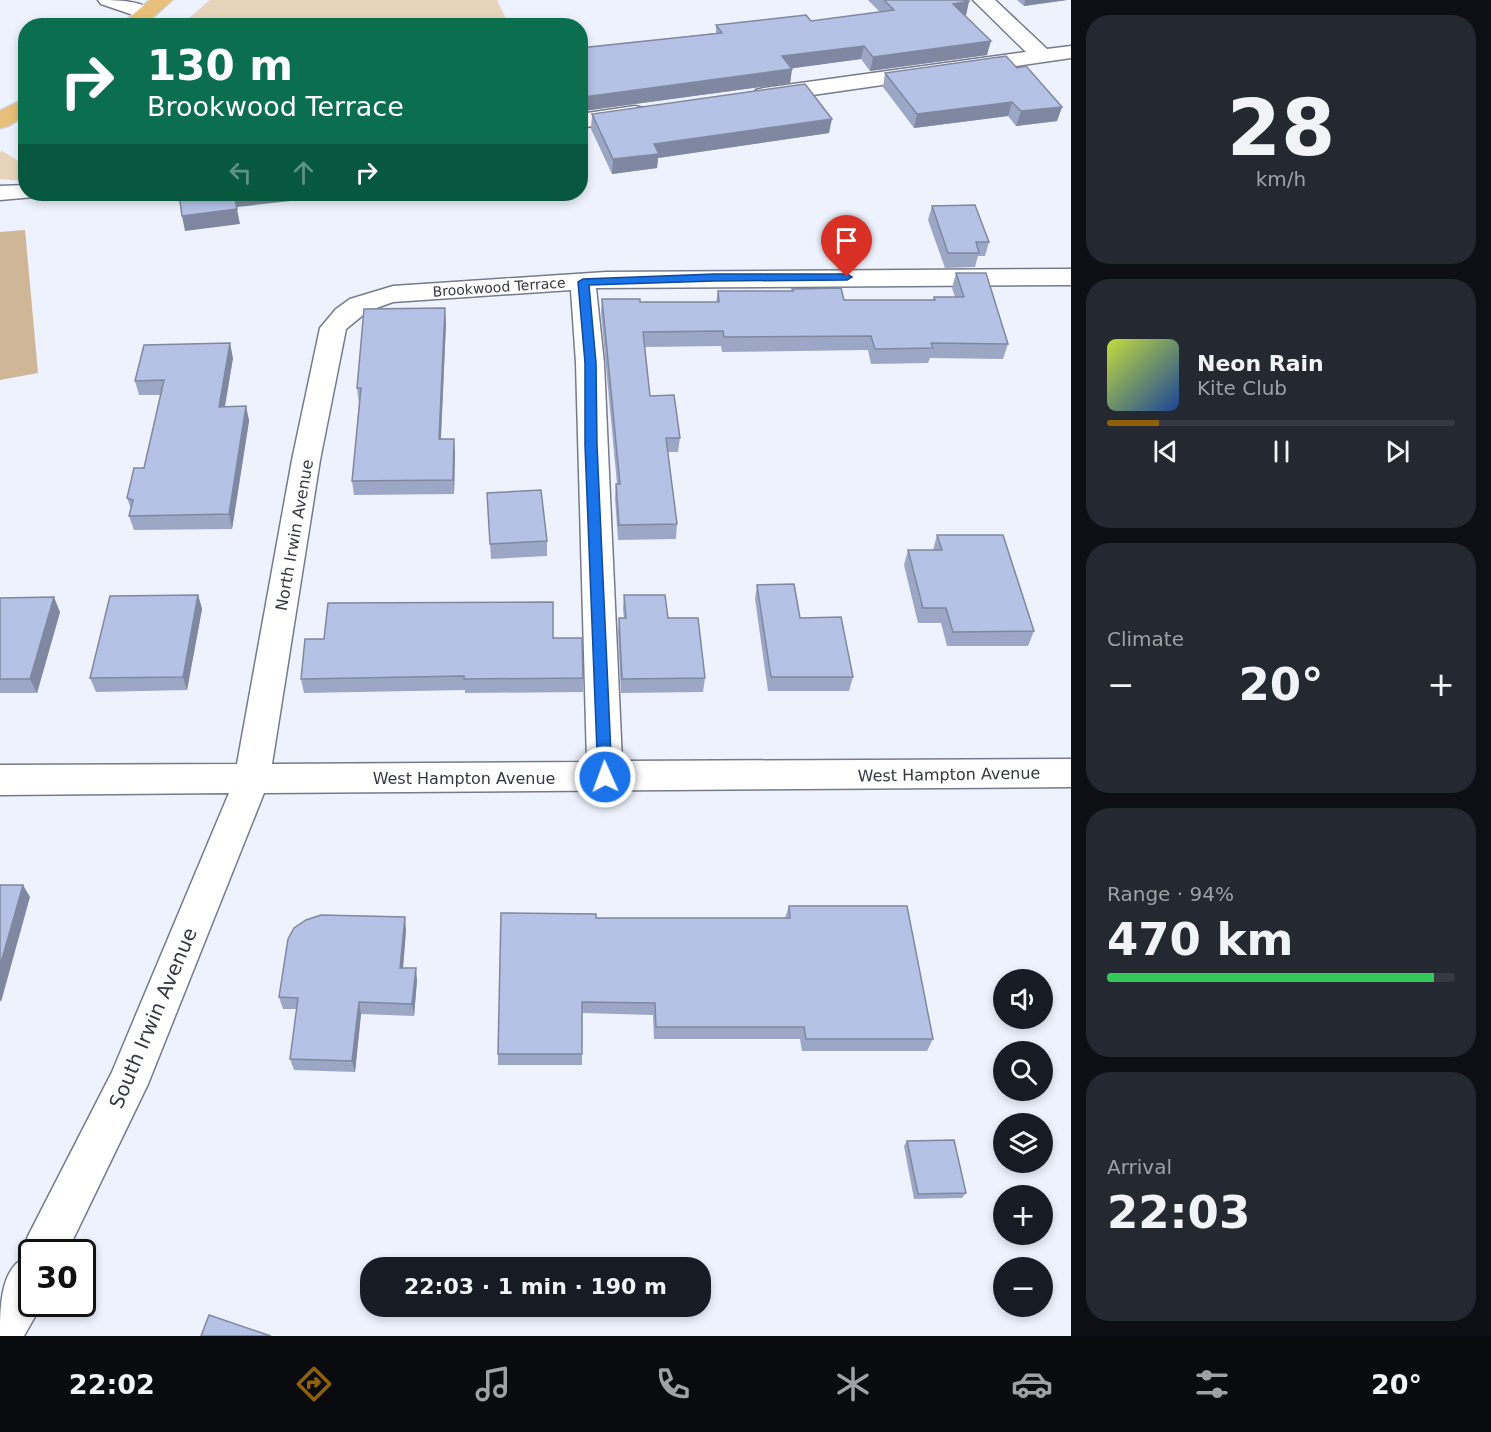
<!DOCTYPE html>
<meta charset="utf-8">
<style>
body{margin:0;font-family:"DejaVu Sans",sans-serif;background:#242831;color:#f1f3f6;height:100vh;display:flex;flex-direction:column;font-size:22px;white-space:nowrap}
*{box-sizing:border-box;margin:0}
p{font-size:20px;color:#9ea1a6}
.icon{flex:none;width:33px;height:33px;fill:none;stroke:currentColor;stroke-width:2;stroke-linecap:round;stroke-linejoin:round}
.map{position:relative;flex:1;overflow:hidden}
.details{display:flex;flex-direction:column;gap:15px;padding:15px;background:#0d0f14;width:420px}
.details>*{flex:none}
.hud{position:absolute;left:18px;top:18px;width:570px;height:183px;border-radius:24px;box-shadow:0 3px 9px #0003;background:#0b6e4f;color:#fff;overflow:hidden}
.tools{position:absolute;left:993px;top:969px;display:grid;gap:12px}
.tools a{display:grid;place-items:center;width:60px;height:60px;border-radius:50%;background:#171b24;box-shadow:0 3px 9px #0003;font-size:30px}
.speed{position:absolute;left:18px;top:1239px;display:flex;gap:12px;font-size:30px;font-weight:700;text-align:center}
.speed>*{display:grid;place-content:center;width:78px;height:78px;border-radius:50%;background:#171b24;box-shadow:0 3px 9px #0003;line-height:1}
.speed .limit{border:3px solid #111;border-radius:9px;background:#fff;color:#111}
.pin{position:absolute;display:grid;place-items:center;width:51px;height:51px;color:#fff;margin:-62px -26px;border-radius:50% 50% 50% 0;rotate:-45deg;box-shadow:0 0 6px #0007}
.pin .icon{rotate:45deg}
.me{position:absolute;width:66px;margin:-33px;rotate:358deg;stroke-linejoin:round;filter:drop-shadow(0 0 4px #0008)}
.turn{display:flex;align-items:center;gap:21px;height:126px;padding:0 30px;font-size:27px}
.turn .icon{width:78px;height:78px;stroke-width:2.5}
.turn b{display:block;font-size:42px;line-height:51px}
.lanes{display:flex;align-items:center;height:57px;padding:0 30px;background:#0003;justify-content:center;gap:30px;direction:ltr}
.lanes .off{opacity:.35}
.big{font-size:45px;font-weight:700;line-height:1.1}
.details .widget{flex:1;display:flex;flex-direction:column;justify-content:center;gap:9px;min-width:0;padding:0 21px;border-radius:24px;background:#242831}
.details .dial{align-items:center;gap:0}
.dial b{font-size:78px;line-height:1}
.song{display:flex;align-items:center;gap:18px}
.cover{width:72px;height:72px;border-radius:9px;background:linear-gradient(135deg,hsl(70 70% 55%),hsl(220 70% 35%))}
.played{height:6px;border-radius:3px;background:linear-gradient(90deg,#8f600a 15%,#363941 15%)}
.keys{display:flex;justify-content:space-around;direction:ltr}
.heat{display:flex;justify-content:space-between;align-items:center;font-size:33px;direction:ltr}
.charge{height:9px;border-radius:4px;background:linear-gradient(90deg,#34c759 94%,#363941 0)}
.trip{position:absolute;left:360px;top:1257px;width:351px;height:60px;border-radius:24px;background:#171b24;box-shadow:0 3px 9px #0003;font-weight:700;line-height:60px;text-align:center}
.tabs{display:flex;height:96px;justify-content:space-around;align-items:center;background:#090b0e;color:#9ea1a6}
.tabs .icon{width:42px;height:42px}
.tabs .on{color:#8f600a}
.tabs b{font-size:27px;color:#f1f3f6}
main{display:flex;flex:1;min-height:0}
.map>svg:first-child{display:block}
.green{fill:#e7d4ba}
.forest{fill:#ceb696}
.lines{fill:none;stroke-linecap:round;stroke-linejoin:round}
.minor-casing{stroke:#757b8c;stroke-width:3}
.major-casing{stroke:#cfcfd1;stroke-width:3}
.minor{fill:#fff;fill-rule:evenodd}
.major{fill:#e9c079;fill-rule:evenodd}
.wall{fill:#9ca7c5}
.shaded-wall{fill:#7f88a0}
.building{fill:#b5c2e5;stroke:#7f88a0;stroke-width:1.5}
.route{fill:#1a73e8;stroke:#114b97;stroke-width:1.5}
.labels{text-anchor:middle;stroke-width:4.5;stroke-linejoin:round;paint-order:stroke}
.far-street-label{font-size:14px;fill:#363840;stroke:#fff}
.street-label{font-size:16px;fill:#363840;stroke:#fff}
.near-street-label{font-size:20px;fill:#363840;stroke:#fff}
</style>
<main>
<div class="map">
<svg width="1071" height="1336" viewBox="0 0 1071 1336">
<rect width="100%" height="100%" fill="#edf2fd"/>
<g class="green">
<path d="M210 0H497L509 25H181Z"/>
<path d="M2 151 25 165V181L0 179V152Z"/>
</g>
<path class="forest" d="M25 230 38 373 0 380V232Z"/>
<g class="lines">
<g class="minor-casing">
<g id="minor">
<path d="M98 0C115 0 144 0 155 13L152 17 145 19 101 4Z"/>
<path d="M973 0H995L1047 49 1071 46V58L764 102 756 100 753 95 756 90 764 88 1026 52Z"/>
<path d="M635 106 643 108 646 113 643 118 580 128V114Z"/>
<path d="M26 185V194H37L34 197 0 200V186Z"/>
<path d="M1071 269V285L596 288 604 363 622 761 1071 759V787L264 793 148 1084 67 1252H32V1304H42L24 1336H0C0 1310 0 1270 24 1258L22 1252 28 1236 112 1072 229 793 0 795V765L237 764 292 460 320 328 336 309 350 299 393 286 606 272ZM571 290 576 363 587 762 272 764 320 460 346 329 368 311 393 302Z"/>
</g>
</g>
<g class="major-casing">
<g id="major">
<path d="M150 0H172L143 26H120Z"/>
<path d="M26 98V115L8 126 0 128V111Z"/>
</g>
</g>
<use href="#minor" class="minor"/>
<use href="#major" class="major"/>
</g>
<g class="wall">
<path d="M868 0H968L969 1 966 15H964L987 55 870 71 861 59 792 68 790 83 583 111 580 105V48L716 33V25L811 21 880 12Z"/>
<path d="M1017 0H1067L1024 6Z"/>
<path d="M1017 68 1062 107 1057 121 1016 126 1008 116 914 128 883 87 885 73Z"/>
<path d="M592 114 829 133 658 158 657 168 612 174 591 129Z"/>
<path d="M932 206 989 242 985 256H978L975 267 945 268 928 220Z"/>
<path d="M956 273 1008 344 1003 359 930 358 928 363 871 364 868 350 722 352 721 346 645 347 650 396 680 438 678 452H668L677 524 676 539 618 540 615 498 616 484H617L601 313 602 299 640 302H716L718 291H792V289L844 300H933L934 297H955L952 288Z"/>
<path d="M446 323 441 439 455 453 454 494 354 495 352 481 359 403 357 388Z"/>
<path d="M233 358 225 407 246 406 249 421 232 529 134 530 129 516 131 509 127 498 144 468 161 395H139L135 381Z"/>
<path d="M487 493 547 541V556L491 559Z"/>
<path d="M937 535 1034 631 1028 646H947L941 623H918L904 565 908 550H933Z"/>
<path d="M757 585 800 618 853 677 849 691H768L755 599Z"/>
<path d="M198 595 202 609 187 690 96 692 90 678Z"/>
<path d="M624 595 668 618 705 678 703 692 621 693 618 632 619 618H624L623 609Z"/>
<path d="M0 598 60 612 37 693H0Z"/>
<path d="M553 638 583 678V692L465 693V690L304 693 301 679Z"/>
<path d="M789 906 933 1039 927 1051H802L800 1039H654L653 1015 582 1013V1065H498V1054L596 918H785Z"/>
<path d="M406 930 403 968 417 980 414 1016 361 1014 355 1072 294 1070 290 1059 297 1009H283L279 997Z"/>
<path d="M907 1141 966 1193 962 1198 914 1199 904 1146Z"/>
</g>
<g class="shaded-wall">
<path d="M1025 0H1067L1024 6Z"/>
<path d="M969 1 966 15 950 17 953 4Z"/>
<path d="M991 41 987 55 870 71 873 57Z"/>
<path d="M864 46 861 59 780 70 782 56Z"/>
<path d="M792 69 790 83 583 111 584 97Z"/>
<path d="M1012 102 1008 116 914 128 917 114Z"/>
<path d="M1062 107 1057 121 1016 126 1021 111Z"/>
<path d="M832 119 829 133 658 158 657 168 612 174 613 159 654 144Z"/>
<path d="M234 194H354L237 207Z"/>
<path d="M372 194H416V195L373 201Z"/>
<path d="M237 209 240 224 185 231 182 216Z"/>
<path d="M445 308 446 323 440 454 439 439Z"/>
<path d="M230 343 233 358 222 422 219 407Z"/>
<path d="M246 406 249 421 232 529 229 514Z"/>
<path d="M454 439 455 453 454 494 453 480Z"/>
<path d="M198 595 202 609 187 690 183 677Z"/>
<path d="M54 597 60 612 37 693 30 679Z"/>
<path d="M23 885 30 897 1 1002 0 1000V966Z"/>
<path d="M405 917 406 930 402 980 400 968Z"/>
<path d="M416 968 417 980 414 1016 412 1004Z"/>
<path d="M359 1002 361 1014 355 1072 352 1061Z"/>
</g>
<g class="building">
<path d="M884 0H968L969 1 953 4 991 41 873 57 864 46 782 56 792 69 584 97 580 91V48L722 33 716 25 806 15 811 21 894 10Z"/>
<path d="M1006 56 1017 68 1026 66 1062 107 1021 111 1012 102 917 114 885 73Z"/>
<path d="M805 84 832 119 654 144 659 154 613 159 592 114Z"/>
<path d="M179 194H234L237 209 182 216Z"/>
<path d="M975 205 989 242H976L979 253H948L932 206Z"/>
<path d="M956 273H986L1008 344 931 343 933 348 875 349 871 336 724 337 723 331 643 332 650 396 674 395 680 438H666L677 524 619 525 616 484H620L602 299H640V302H719L718 291H793L792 289 841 288 844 300H935L934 297H964Z"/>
<path d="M445 308 439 439H454L453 480 352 481 361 388H357L364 309Z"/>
<path d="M230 343 219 407 246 406 229 514 129 516 133 500 127 498 134 468H144L164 380 135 381 144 345Z"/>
<path d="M541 490 547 541 490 544 487 493Z"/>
<path d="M937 535H1003L1034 631 953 632 946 608H923L908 550H942Z"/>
<path d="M794 584 800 618 841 617 853 677H771L757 585Z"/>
<path d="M198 595 183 677 90 678 110 596Z"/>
<path d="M624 595H665L668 618H698L705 678 622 679 619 618H626Z"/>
<path d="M54 597 30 679H0V598Z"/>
<path d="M553 602V638H582L583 678 464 679V676L301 679 305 639H324L328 603Z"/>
<path d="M0 885H23L0 966Z"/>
<path d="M789 906H907L933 1039H806L804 1027H656L655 1003 582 1002V1054H498L501 913 596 914V918H790Z"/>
<path d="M321 915 405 917 400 968H416L412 1004 359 1002 352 1061 290 1059 298 998 279 997 288 939 294 928 306 920Z"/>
<path d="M954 1140 966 1193 918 1194 907 1141Z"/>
<path d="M209 1315 271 1336H201Z"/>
</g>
<path class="route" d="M714 274H847L852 277 847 280 714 281 589 285 596 363 597 445 612 777 610 782H600L598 777 585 445V363L578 282 583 279Z"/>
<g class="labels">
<g class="far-street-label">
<text transform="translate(499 287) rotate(-4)" y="5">Brookwood Terrace</text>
</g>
<g class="street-label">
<text transform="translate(294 535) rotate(-80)" y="6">North Irwin Avenue</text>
<text transform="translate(949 774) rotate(-1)" y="6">West Hampton Avenue</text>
<text x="464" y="784">West Hampton Avenue</text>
</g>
<g class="near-street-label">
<text transform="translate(153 1018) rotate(-67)" y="7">South Irwin Avenue</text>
</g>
</g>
</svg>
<div class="tools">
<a><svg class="icon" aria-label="sound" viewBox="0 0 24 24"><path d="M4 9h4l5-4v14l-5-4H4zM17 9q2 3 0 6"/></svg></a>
<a><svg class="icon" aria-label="search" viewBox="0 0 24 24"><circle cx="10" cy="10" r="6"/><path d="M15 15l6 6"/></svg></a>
<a><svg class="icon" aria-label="layers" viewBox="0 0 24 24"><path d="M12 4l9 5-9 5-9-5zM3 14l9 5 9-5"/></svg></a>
<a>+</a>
<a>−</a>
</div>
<div class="speed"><div class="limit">30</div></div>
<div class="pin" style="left:847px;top:277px;background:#d93025"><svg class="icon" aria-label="arrive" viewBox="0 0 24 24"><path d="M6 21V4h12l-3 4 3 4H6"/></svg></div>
<svg class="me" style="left:605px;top:777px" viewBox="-20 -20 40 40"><circle r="17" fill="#1a73e8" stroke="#fff" stroke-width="3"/><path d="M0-11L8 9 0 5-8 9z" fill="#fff"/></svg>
<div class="trip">22:03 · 1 min · 190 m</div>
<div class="hud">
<div class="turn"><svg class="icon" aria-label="right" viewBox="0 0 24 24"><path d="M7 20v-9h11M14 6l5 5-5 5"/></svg><div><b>130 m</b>Brookwood Terrace</div></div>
<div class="lanes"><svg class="icon off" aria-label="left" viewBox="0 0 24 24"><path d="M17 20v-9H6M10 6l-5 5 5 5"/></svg><svg class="icon off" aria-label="ahead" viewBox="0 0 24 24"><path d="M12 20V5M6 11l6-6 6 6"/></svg><svg class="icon" aria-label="right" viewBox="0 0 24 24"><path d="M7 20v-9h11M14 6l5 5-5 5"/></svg></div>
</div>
</div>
<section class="details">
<div class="widget dial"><b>28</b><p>km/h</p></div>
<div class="widget">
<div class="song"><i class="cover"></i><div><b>Neon Rain</b><p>Kite Club</p></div></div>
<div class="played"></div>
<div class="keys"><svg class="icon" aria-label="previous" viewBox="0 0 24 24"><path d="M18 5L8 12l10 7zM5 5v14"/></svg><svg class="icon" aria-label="pause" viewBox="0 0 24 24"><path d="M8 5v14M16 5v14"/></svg><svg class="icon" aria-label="next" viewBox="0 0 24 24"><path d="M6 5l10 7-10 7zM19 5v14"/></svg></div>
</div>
<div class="widget"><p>Climate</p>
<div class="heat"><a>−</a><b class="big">20°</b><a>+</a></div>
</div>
<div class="widget"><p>Range · 94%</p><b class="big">470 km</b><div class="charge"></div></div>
<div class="widget"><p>Arrival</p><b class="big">22:03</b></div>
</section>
</main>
<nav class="tabs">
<b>22:02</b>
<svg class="icon on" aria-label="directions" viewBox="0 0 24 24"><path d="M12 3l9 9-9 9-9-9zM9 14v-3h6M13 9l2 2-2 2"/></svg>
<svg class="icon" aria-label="music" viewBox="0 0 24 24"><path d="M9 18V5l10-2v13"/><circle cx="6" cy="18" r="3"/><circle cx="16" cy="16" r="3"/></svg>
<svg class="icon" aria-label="phone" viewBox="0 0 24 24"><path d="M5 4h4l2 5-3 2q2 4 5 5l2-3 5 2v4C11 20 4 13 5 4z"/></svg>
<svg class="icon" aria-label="climate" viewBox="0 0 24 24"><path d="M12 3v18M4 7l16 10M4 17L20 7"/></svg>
<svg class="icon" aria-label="car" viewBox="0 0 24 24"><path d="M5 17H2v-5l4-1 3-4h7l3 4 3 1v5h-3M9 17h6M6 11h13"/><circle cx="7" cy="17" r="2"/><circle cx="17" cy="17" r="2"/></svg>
<svg class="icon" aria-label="filters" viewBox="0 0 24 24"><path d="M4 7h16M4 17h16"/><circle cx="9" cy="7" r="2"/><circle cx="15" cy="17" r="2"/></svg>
<b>20°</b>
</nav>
